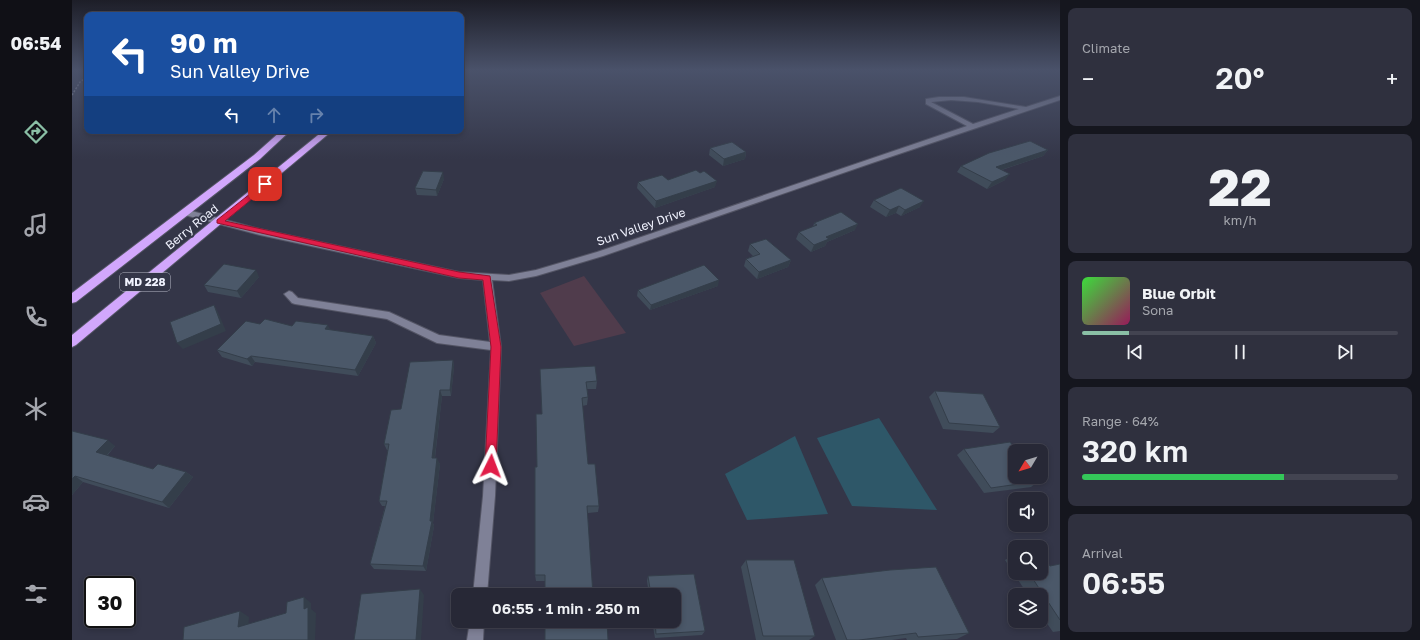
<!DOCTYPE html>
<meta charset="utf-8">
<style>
body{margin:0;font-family:"Golos Text",sans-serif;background:#2f303e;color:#f1f3f6;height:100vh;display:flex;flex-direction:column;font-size:15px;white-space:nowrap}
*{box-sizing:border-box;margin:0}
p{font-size:13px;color:#a4a6ad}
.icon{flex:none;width:22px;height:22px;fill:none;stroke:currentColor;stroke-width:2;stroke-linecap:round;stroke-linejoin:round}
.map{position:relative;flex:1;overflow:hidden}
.sheet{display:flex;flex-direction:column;gap:8px;padding:8px;background:#15161e;width:360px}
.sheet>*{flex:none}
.banner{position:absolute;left:12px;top:12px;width:380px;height:122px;border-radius:8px;box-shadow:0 2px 6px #0003,0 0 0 1px #434451;background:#1a4fa0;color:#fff;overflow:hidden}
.needle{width:26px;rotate:232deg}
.controls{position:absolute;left:936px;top:444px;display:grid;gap:8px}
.controls a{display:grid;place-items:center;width:40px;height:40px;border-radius:8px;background:#272836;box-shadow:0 2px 6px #0003,0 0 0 1px #434451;font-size:20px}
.speed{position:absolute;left:12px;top:576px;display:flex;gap:8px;font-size:20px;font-weight:700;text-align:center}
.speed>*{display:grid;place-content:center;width:52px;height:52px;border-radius:50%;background:#272836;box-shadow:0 2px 6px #0003,0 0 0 1px #434451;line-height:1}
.speed .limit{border:2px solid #111;border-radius:6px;background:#fff;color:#111}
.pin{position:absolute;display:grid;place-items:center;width:34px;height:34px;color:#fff;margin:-17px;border-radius:8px;box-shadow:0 2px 6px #0006}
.me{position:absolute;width:44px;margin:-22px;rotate:3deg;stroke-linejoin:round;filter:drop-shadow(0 0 3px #0008)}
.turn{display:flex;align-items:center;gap:14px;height:84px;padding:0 20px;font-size:18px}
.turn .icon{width:52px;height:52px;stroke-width:2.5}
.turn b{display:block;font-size:28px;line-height:34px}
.lanes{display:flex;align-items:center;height:38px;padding:0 20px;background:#0003;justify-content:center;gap:20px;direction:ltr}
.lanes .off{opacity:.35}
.big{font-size:30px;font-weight:600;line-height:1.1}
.sheet .tile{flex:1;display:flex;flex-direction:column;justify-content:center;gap:6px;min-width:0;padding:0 14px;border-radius:8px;background:#2f303e}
.sheet .dial{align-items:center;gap:0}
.dial b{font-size:52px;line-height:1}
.song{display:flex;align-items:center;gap:12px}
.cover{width:48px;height:48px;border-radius:6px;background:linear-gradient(135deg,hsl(120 70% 55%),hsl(330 70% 35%))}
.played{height:4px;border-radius:2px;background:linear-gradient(90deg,#8abfa5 15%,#434451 15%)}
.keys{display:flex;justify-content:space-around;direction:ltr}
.heat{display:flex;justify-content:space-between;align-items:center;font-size:22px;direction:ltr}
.charge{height:6px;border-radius:3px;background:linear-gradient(90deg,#34c759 64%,#434451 0)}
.trip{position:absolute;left:379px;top:588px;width:230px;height:40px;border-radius:8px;background:#272836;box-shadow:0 2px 6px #0003,0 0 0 1px #434451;font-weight:600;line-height:40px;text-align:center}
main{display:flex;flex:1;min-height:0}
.dock{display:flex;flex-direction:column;width:72px;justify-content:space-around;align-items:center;background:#101016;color:#a4a6ad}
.dock .icon{width:28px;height:28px}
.dock .active{color:#8abfa5}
.dock b{font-size:18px;color:#f1f3f6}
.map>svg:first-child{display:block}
.green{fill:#503c4c}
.water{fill:#2e5768}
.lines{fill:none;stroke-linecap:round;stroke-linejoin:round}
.street-casing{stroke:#535464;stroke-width:2}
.highway-casing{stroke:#535464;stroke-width:2}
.path{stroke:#989aa9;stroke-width:1.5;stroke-dasharray:2 1.5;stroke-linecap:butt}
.street{fill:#7f8197;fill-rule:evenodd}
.highway{fill:#d2a7fc;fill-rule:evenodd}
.wall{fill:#404c5a}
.shaded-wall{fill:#343e4a}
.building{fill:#4b5869;stroke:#343e4a}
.route{fill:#e11d48;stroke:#92132f}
.labels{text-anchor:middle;stroke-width:4;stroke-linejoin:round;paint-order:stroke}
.shield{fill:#343648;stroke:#b8bac7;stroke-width:1}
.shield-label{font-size:11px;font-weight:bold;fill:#f0f2fe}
.street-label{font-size:12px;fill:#f0f2fe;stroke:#343648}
</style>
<main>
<nav class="dock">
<b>06:54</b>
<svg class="icon active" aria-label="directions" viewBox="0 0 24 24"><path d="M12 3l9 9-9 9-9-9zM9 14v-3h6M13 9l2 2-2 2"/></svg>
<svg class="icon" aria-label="music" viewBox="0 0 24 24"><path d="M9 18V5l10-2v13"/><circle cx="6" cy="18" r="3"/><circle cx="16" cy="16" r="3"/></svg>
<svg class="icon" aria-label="phone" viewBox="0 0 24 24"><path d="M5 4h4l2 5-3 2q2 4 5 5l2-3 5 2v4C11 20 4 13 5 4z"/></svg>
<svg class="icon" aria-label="climate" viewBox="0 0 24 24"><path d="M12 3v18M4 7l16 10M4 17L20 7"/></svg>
<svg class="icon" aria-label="car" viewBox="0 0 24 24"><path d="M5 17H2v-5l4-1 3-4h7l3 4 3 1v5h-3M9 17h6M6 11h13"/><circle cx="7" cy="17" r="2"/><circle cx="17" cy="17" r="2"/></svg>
<svg class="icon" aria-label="filters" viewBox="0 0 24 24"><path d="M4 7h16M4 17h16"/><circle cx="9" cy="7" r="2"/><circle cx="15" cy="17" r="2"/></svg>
</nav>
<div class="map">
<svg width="988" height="640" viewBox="0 0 988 640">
<rect width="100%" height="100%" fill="#343648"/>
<path class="green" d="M512 276 554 333 502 346 468 293Z"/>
<g class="water">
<path d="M807 418 865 510 780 506 745 438Z"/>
<path d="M723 436 756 514 675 520 653 474Z"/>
</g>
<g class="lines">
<g class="street-casing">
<g id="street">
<path d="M988 96V100L800 163 531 256 464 276 437 281 420 280 429 347 423 496 415 595H401L411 496 419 350 365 343 315 319 223 304 220 303 212 294 217 291 220 292 226 298 317 312 367 335 418 342 411 280 387 278 188 235 109 214 108 212 112 209 188 229 387 272 437 275 464 270 525 252 895 126 854 104V99L867 97H892L954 107ZM879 100 906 102 947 109 901 124 859 102Z"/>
<path d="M398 621H412L411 640H395Z"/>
</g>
</g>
<g class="highway-casing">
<g id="highway">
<path d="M209 131H218L188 159 4 302 0 303V293L182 155Z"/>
<path d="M251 131H260L4 345 0 347V335Z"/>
</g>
</g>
<path class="path" d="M0 95 8 82 15 77"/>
<use href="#street" class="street"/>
<use href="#highway" class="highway"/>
</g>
<g class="wall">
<path d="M638 148 674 152 673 159 651 166 637 155Z"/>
<path d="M976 150 971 156 930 170 933 180 915 189 885 172 889 166Z"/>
<path d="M372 179 365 196 345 195 343 188Z"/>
<path d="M596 180 643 187 583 208 565 188 566 182Z"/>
<path d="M802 200 848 207 829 216 824 213 814 217 798 207Z"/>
<path d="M742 223 783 230 755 242 753 246 739 252 724 239 727 232 741 227Z"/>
<path d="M678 244 719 260 716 267 685 279 672 266 674 259 681 256 676 251Z"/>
<path d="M187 277 169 298 136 292 132 285Z"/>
<path d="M646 286 578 310 565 296 566 290Z"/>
<path d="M220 326 258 330 301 336 304 343 286 376 183 362 180 366 150 357 145 350Z"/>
<path d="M381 360 382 367 379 396H370L363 458 368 464 361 523 362 526 354 571 302 569 298 564 313 506H310L307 501 316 450H315L312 444 329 409Z"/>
<path d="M468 369 525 381 524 389H515L516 397 515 405 510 406 516 464 527 506 526 512 516 513 473 581H464L463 575 465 467 470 414Z"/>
<path d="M863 391 928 427 921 433 871 429 857 397Z"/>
<path d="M0 431 43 446 35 456 81 469 114 472 121 477 97 508 11 482 0 495Z"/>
<path d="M892 449 967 481 959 487 912 493 885 455Z"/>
<path d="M943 554V573H969L978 566 988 564V631L981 632 969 615V595H956L933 560Z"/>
<path d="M674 560 743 636 737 640H684L669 567Z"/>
<path d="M622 574 633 631 630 635 583 638 580 621H602V595H577L575 581 576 576Z"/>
<path d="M750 578 897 633 885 639 866 640H835L834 638 820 640H764L743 585Z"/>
</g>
<g class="shaded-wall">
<path d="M976 150 971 156 920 173 924 167Z"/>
<path d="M674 152 673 159 651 166 652 159Z"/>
<path d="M371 172 372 179 365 196 364 190Z"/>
<path d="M938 174 933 180 915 189 920 182Z"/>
<path d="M645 181 643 187 583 208 584 201Z"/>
<path d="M852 201 848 207 829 216 833 210Z"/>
<path d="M827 206 824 213 814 217 818 210Z"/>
<path d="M786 224 783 230 755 242 753 246 739 252 742 245 754 237Z"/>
<path d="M719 260 716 267 685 279 687 272Z"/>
<path d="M184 270 187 277 169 298 165 291Z"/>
<path d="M647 280 646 286 578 310 579 305Z"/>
<path d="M142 305 146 312 154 331 111 349 105 343Z"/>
<path d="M256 325 259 332 253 329Z"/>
<path d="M301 336 304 343 286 376 283 370Z"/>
<path d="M179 356 183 362 180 366 175 359Z"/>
<path d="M381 360 382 367 379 396 378 390Z"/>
<path d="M368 390 370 396 362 464 360 458Z"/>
<path d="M36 440 43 446 32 458 24 452Z"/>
<path d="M365 458 368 464 361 523 362 526 354 571 351 566 358 521Z"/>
<path d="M114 472 121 477 97 508 90 502Z"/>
<path d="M3 476 11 482 0 495V479Z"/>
<path d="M348 589 352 595 349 640H344Z"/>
<path d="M232 597 239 603V609L244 613 243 640H236L232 609Z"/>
<path d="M168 611 177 617 176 632 166 627Z"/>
</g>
<g class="building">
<path d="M958 141 976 150 924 167 938 174 920 182 889 166 917 153Z"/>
<path d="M660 142 674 152 652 159 638 148Z"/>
<path d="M624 170 628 173 632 171 645 181 584 201 566 182 590 175 596 180Z"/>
<path d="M351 171 371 172 364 190 343 188Z"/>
<path d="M829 188 852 201 833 210 827 206 818 210 802 200Z"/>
<path d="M769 212 786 224 754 237 757 239 742 245 727 232 745 225 742 223Z"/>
<path d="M694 239 719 260 687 272 674 259 688 254 678 244Z"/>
<path d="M152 264 184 270 165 291 132 285Z"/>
<path d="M632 265 647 280 579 305 566 290Z"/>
<path d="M142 305 149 324 105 343 98 322Z"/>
<path d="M193 319 220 326 224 321 256 325 253 329 301 336 283 370 179 356 175 359 145 350 174 321 188 324Z"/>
<path d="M381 360 378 390H368L360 458H365L358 521H360L351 566 298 564 315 501H307L317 444H312L319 410 329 409 338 362Z"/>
<path d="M523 366 525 381 514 382 516 397 510 398 516 464H523L527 506H515L521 595H473V575H463V467H465L464 414H470L468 369Z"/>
<path d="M863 391 911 394 928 427 877 423Z"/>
<path d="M0 431 36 440 24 452 81 469 86 464 114 472 90 502 3 476 0 479Z"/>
<path d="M938 442 945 451H943V477H964L967 481 919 488 892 449Z"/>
<path d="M969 552 978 566 988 564V620L957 573H969Z"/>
<path d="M674 560H722L743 636H691Z"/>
<path d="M864 567 897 633 846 637 844 633 787 640H775L750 578 818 570Z"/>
<path d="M622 574 633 631 584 634 583 621H602V595H579L576 576Z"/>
<path d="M348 589 344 640H282L289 594Z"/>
<path d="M232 597V609L236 607V640H111L112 627 168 611 166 627 214 613 215 602Z"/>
<path d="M473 621H535L536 640H473Z"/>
</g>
<linearGradient id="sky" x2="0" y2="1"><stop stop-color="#1d1e28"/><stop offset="0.44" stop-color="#4a526a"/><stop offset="1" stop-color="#4a526a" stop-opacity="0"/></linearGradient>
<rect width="988" height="159" fill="url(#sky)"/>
<path class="route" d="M193 182 196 183V186L153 221 387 272 418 276 429 347 424 466 423 470 419 471 415 470 413 466 419 347 411 280 387 278 145 223V220Z"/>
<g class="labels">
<rect class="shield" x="48" y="273" width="50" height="18" rx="3"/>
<g class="shield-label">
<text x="73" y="286">MD 228</text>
</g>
<g class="street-label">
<text transform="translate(120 227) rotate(-39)" y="4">Berry Road</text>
<text transform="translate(569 227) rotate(-19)" y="4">Sun Valley Drive</text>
</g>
</g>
</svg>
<div class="controls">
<a><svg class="needle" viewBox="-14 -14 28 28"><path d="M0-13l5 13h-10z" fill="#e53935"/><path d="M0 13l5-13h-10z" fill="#a4a6ad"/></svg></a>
<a><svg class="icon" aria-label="sound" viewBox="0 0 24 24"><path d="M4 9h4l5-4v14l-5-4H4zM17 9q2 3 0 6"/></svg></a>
<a><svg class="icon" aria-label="search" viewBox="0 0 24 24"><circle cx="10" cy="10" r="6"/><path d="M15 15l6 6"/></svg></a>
<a><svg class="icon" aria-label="layers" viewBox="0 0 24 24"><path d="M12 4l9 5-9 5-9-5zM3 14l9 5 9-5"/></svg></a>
</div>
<div class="speed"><div class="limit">30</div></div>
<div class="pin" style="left:193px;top:184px;background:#d93025"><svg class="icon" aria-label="arrive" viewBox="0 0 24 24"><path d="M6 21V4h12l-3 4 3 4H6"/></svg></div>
<svg class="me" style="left:419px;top:466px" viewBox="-20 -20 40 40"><path d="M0-17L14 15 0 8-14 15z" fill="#e11d48" stroke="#fff" stroke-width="4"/></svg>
<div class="trip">06:55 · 1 min · 250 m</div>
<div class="banner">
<div class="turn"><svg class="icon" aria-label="left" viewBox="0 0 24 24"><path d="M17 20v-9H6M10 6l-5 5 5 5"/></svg><div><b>90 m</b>Sun Valley Drive</div></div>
<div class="lanes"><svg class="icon" aria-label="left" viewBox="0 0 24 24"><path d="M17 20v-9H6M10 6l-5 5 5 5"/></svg><svg class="icon off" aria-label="ahead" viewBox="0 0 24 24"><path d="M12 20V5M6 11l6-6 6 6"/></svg><svg class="icon off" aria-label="right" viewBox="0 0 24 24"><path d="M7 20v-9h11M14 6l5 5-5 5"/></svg></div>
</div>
</div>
<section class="sheet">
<div class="tile"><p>Climate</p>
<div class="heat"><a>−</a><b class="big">20°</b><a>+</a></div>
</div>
<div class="tile dial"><b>22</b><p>km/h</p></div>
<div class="tile">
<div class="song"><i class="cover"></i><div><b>Blue Orbit</b><p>Sona</p></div></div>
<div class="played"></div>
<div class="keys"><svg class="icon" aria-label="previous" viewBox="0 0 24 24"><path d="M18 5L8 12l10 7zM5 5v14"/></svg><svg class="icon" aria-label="pause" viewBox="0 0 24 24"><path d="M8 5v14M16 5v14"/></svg><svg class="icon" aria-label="next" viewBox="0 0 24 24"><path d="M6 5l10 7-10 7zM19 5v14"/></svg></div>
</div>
<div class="tile"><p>Range · 64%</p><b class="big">320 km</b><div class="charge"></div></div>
<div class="tile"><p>Arrival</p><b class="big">06:55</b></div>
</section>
</main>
